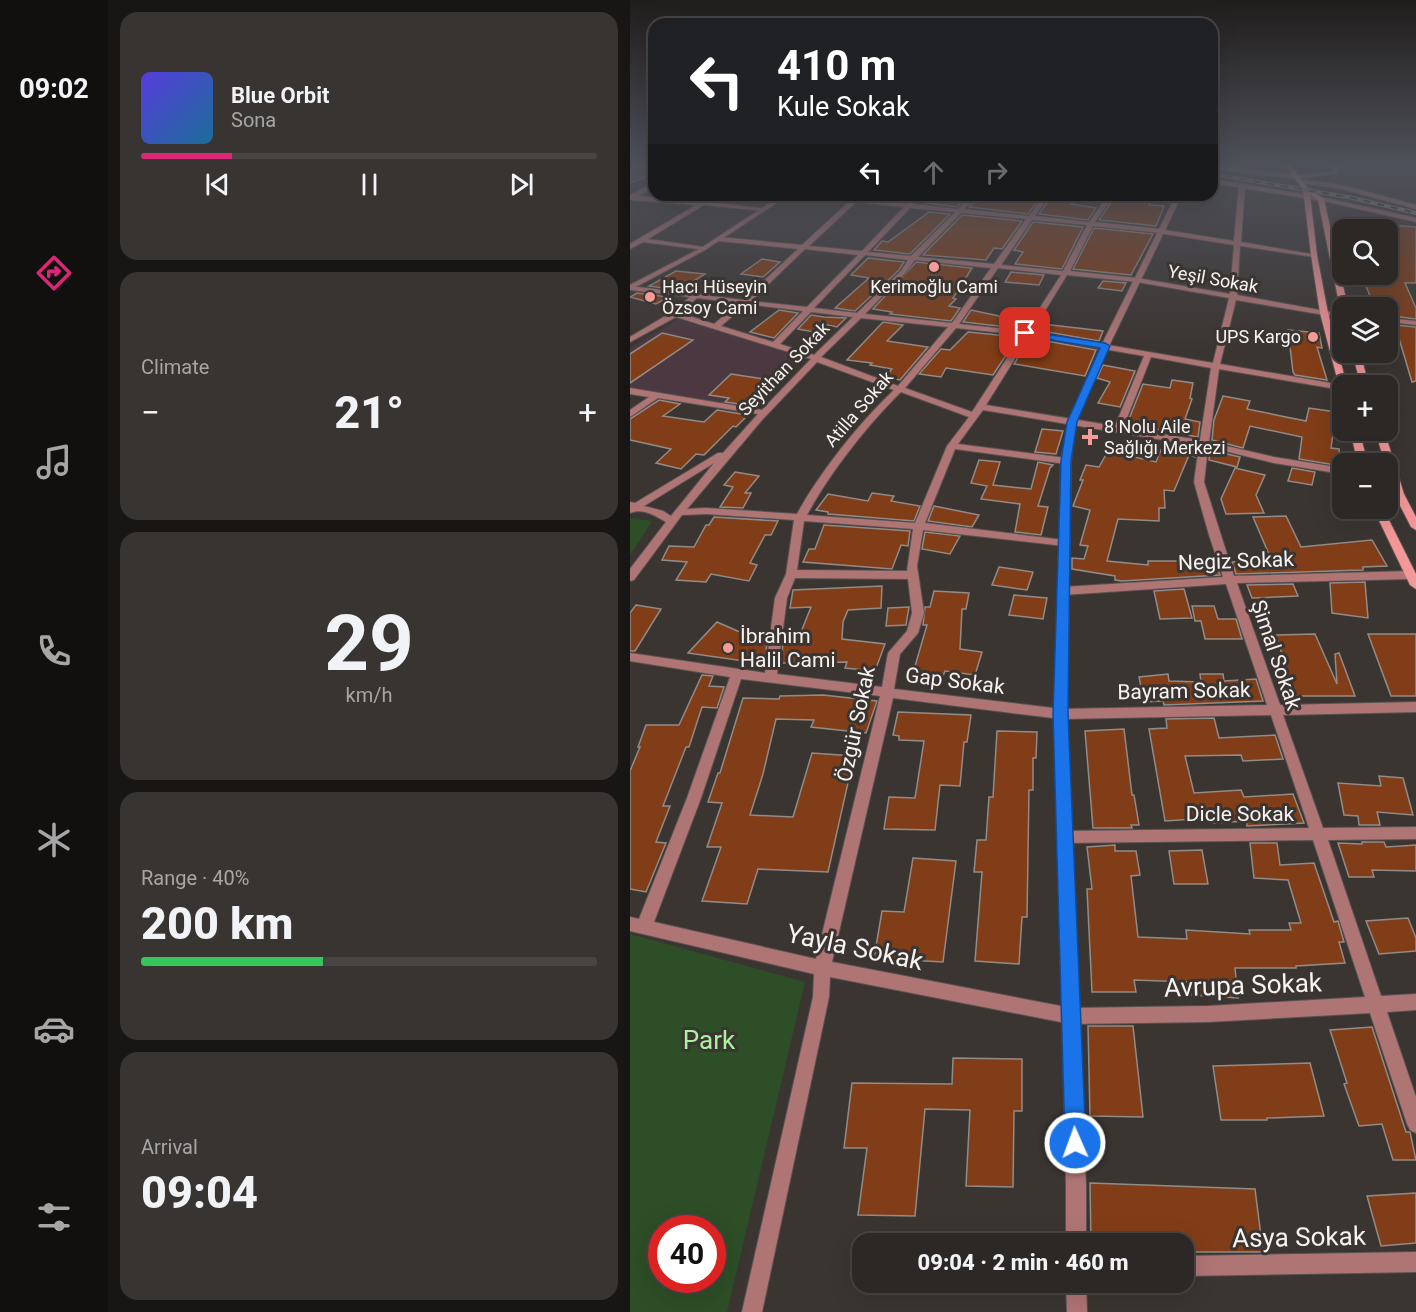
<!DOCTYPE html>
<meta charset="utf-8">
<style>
body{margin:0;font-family:Roboto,sans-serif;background:#383432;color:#f1f3f6;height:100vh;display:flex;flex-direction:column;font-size:22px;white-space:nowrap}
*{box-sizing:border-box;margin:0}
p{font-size:20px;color:#a6a6a7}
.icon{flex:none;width:33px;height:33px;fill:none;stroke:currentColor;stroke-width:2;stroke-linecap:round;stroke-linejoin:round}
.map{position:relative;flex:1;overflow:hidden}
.details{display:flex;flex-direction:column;gap:12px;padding:12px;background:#181615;width:522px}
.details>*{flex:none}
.banner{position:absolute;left:18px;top:18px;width:570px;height:183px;border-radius:18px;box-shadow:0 6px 24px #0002,0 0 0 2px #484443;background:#202124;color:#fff;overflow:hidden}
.controls{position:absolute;left:702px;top:219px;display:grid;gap:12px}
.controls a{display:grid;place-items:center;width:66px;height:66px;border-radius:12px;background:#2c2826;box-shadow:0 6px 24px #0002,0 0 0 2px #484443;font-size:30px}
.speed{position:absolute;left:18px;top:1215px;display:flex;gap:12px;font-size:30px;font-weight:700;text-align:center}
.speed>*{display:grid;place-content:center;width:78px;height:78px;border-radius:50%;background:#2c2826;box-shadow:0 6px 24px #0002,0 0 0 2px #484443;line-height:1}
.speed .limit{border:9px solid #d22;background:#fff;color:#111}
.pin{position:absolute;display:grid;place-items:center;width:51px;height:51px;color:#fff;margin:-26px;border-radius:12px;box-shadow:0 3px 9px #0006}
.me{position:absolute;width:66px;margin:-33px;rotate:358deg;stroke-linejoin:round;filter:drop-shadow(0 0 4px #0008)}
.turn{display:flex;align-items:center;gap:21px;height:126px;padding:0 30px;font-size:27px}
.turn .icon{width:78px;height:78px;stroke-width:2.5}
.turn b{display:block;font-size:42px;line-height:51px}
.lanes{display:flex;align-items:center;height:57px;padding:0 30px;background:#0003;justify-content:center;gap:30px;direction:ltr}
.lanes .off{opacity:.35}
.big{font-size:45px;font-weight:800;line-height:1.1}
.details .card{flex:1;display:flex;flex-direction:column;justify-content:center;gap:9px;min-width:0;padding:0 21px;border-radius:18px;background:#383432}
.details .dial{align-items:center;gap:0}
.dial b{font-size:78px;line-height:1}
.song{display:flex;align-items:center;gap:18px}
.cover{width:72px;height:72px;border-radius:9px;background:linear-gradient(135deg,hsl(250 70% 55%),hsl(200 70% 35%))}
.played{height:6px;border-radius:3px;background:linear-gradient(90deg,#db2777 20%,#484443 20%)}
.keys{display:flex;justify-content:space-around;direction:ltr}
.heat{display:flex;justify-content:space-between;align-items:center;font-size:33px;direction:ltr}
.charge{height:9px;border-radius:4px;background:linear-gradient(90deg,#34c759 40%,#484443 0)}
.trip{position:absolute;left:222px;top:1233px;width:342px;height:60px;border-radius:18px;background:#2c2826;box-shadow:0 6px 24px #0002,0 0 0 2px #484443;font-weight:800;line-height:60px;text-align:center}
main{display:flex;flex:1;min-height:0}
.dock{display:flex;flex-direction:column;width:108px;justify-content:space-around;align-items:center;background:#12100f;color:#a6a6a7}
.dock .icon{width:42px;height:42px}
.dock .active{color:#db2777}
.dock b{font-size:27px;color:#f1f3f6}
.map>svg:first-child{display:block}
.education{fill:#4b3840}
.green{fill:#2d4e27;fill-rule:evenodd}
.building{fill:#803d17;stroke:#928b88;stroke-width:1.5}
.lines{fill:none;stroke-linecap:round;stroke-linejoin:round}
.minor-casing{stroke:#595351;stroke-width:2}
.tertiary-casing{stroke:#595351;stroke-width:2}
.secondary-casing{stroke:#595351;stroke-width:2}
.minor{fill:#af7575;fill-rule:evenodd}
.tertiary{fill:#af7575;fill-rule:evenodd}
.secondary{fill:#f49798;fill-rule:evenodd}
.rail-casing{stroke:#908b88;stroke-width:4}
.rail{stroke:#3b3532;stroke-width:2;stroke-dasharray:7;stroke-linecap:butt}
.route{fill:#1a73e8;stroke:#114b97;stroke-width:1.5}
.poi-dot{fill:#f59b99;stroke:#3b3532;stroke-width:2}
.labels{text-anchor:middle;stroke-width:6;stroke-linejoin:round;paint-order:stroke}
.far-street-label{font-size:18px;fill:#f7f3f1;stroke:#3b3532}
.far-poi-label{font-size:18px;fill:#f7f3f1;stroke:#3b3532;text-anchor:start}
.street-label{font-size:21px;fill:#f7f3f1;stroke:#3b3532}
.poi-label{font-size:21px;fill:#f7f3f1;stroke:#3b3532;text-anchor:start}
.near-street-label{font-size:26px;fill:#f7f3f1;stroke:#3b3532}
.near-park-label{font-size:26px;fill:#aaf39d;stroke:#3b3532}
</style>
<main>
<nav class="dock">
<b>09:02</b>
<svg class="icon active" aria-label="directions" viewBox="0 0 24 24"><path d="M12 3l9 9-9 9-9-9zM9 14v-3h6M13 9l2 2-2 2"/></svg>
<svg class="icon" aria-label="music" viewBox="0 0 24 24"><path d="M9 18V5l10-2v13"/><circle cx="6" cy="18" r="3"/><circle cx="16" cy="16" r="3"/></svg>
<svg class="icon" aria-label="phone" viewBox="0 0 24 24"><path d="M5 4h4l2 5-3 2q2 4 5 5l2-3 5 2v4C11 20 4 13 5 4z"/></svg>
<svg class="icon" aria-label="climate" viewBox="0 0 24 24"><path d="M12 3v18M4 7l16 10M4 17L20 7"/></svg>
<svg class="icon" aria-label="car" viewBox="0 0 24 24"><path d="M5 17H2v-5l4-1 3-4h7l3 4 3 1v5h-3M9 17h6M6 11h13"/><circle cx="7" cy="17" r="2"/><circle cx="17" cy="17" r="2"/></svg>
<svg class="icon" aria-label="filters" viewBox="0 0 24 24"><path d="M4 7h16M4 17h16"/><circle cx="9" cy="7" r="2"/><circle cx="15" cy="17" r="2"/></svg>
</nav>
<section class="details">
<div class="card">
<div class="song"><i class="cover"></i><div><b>Blue Orbit</b><p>Sona</p></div></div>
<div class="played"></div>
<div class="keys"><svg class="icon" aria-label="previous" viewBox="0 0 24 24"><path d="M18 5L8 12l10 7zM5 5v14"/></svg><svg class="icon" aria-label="pause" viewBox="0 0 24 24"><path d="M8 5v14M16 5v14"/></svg><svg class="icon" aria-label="next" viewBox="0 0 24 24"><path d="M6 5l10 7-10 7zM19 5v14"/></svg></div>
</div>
<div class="card"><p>Climate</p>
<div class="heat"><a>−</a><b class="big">21°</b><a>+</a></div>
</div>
<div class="card dial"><b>29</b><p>km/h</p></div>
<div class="card"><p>Range · 40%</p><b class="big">200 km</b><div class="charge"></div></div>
<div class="card"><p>Arrival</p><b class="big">09:04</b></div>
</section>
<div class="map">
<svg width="786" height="1312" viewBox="0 0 786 1312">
<rect width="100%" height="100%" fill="#3b3532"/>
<path class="education" d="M48 319 165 355 171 359 123 408 0 387V348Z"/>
<g class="green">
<path d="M2 518 22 521 0 555V519Z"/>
<path d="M0 934 175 982 97 1312H0ZM32 1228H82V1280H32Z"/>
</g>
<g class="building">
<path d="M0 165H24V173L0 183Z"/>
<path d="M294 195H339L327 207 289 202Z"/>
<path d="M350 195 381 196 409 199 398 214 339 207Z"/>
<path d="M486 195H525L519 205 534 206 526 226 469 220Z"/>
<path d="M419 200 443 202 441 204 466 208 458 220 409 214Z"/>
<path d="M299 212 320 214 280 254 244 250 252 241 258 242Z"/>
<path d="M332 215 392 221 372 249 364 248 356 260 293 255Z"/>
<path d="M403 222 453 227 432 269 385 264 393 252 384 250Z"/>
<path d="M758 225 786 227V283H775L786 308V319L762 316 761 313 758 312V308H745L731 274H758Z"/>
<path d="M464 228 523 234 501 275 443 269Z"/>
<path d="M238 258 274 262 269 270 225 311 205 308 239 278 221 275Z"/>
<path d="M132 259 150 262 133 277 111 274Z"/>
<path d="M286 262 342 268 323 298 326 299 319 306 330 308 321 321 260 314 262 312 243 309Z"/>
<path d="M46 271 75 274 49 290 19 286Z"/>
<path d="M381 272 414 275 409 285 375 282Z"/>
<path d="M473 281 496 283 492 291 468 288Z"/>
<path d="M7 293 38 297 26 304 0 297Z"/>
<path d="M149 310 168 313 144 338 120 332Z"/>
<path d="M341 310 383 319 381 321 398 323 394 329 333 322Z"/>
<path d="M181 315 194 317 216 318 207 327 193 324 184 332 168 329Z"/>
<path d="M253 322 273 325 257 341 298 347 270 380 255 377 262 369 240 365 242 363 217 360Z"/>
<path d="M410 324 421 325 473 331 469 341 406 330Z"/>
<path d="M765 325 786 327V381L782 382Z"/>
<path d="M658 330 689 333 692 348 687 347 697 380 665 375 663 372Z"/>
<path d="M338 332 388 337 363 375 316 368 311 377 289 374 311 349 320 350Z"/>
<path d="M32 333 63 340 0 383V354Z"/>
<path d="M400 338 466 350 455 376 384 364Z"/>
<path d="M473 365 505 371 490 407 468 403 480 382 467 378Z"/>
<path d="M101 374 140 380 116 405 95 402 99 398 79 395Z"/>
<path d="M542 380 563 383 560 398 562 399 555 419 570 422 568 437 497 424 513 384 540 388Z"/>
<path d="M593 396 620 401 617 409 676 421 679 408 706 412 701 448 709 449 711 466 669 459 672 437 620 426 613 448 582 440 584 420Z"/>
<path d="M29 400 50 404 33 416 74 422 87 410 118 415 106 427 103 426 74 455 66 454 51 469 26 463 41 449 0 440V419Z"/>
<path d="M412 429 433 431 426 454 405 452Z"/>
<path d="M534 443 566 448 565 457 559 455 544 491 534 490 535 508H529V521L488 519 477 561 518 565V561H585L590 575 492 581 485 580V576L442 569V558L454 559 458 546 450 545 460 510 443 506 453 480H450L456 465 469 467 478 451 526 462Z"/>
<path d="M580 450 610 457 607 467 579 460Z"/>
<path d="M349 460 370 462 363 485 401 489 408 462 423 465 420 468 408 506 418 507 411 535 385 532 390 504 351 499 357 486 341 483Z"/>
<path d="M605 468 635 475 626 495 634 513 596 514 591 499Z"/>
<path d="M662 468 685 472 682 485 658 481Z"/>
<path d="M105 472 129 476 115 493H121L113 508 90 507 103 487 94 485Z"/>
<path d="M242 493 264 496 261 501 290 506 284 521 198 514V512L186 510 198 494 238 501Z"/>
<path d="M304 506 349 515 342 527 298 521Z"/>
<path d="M656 516 671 547 742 540 757 566 733 567V570L606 574 602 562 641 559 623 517Z"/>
<path d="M84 517 148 521 141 535H135L120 563 127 565 119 581 81 574 76 582 46 580 57 562 32 560 39 546 64 547 76 525H79Z"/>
<path d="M194 525 280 531 278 546 271 545 262 569 173 562 179 549H185Z"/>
<path d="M295 532 330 536 320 554 292 549Z"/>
<path d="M369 567 403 572 397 590 362 585Z"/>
<path d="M735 582 738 618 702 613 700 583Z"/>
<path d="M663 584 668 596 622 598 617 585Z"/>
<path d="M252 586 251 608 218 610 213 622 212 639 255 644 245 671 215 668 217 662 151 663 153 643 167 642 181 607 160 608 163 590Z"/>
<path d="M554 589 562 618 530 619 524 591Z"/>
<path d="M304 591 339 593 336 609H332L330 649 352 652 345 675 315 671 313 676 283 673 297 625H293L295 607H300Z"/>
<path d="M384 595 417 598 413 619 379 615Z"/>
<path d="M6 605 31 609 5 651H0V613Z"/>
<path d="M562 606H584L588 619H606L612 639H575L571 621H565Z"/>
<path d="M279 607 276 625 256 626 258 608Z"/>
<path d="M87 622 137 644 134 662 128 663 58 653Z"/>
<path d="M685 634 707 684 705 654 709 653 725 696H665L646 635Z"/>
<path d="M738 634H786V696H761Z"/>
<path d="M538 674 539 681 571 682 570 674H593L594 681 626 679 633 701 534 705 533 701 514 702 509 677Z"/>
<path d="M72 675 83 676 79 686 94 687 87 708 72 707 59 747H56L33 806H40L26 842 36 843 16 892 0 889V771L10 747H8L16 725H49Z"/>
<path d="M193 695 247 701 236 733 181 727 184 720 146 719 133 774 120 815 163 817 182 753 224 756 198 872 128 869 117 904 72 901 91 847H77L92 803 78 802 88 773H90L113 698 149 699 150 696Z"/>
<path d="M268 712 341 715 337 742H334L330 786 310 785 305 830 254 829 259 797 285 798 294 741 269 740V736L263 735Z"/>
<path d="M584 718 589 738 645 735 653 759 613 761 611 755 555 756 564 793 611 790 614 797 663 794 674 823 617 826V821L583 823 581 818 535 821 519 729 537 728 536 719Z"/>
<path d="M494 729 502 795H504L509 825H501L502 828H463L455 731Z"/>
<path d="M367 731 407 732 406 758H403V790H399L397 917H392L389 964 345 961 352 872H344L347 840H356L359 797H363Z"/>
<path d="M749 776 773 778 783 815 747 812 750 825H729L728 816 714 815 708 783 751 786Z"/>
<path d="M732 842H754L756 847 786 845V871L742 870 744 877H719L708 843 732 844Z"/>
<path d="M620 843H647L650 865 684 863 704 922 708 921 714 942H709L715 963 666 966V968H605L608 998 561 995 560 982 504 980 506 992H462L457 889H462L457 847 485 845V851H506L510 875 501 876 508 937 557 939 556 930 620 934 619 930H661L659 923H671L658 880 624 878Z"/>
<path d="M572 850 578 884H544L539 851Z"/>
<path d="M283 858 326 861 313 962 244 958 252 911 274 912Z"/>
<path d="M778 918 786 938V951L749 954 736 921Z"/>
<path d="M458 1026H503L513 1117 460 1116Z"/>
<path d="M742 1027 776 1132H780L786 1160H763L752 1124 729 1126 714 1084 717 1083 700 1030Z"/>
<path d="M323 1058 392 1059V1111H384L383 1187 336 1186 340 1110 295 1109 285 1216 228 1215 237 1148H214L222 1083 322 1084Z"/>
<path d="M680 1063 694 1116 637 1118V1120H591L583 1066Z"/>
<path d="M460 1183 625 1189 633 1252H554V1244H461Z"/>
<path d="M786 1193V1243L751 1246 737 1196Z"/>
</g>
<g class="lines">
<g class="minor-casing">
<g id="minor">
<path d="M582 165 668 175 702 172 701 165H707L708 173 668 179 582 169Z"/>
<path d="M674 180 712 185 786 205V209L712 189 672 183Z"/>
<path d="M24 183V187L9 196 72 202 83 195H90L79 202 137 209 134 211 74 205 18 239 73 247 76 249 75 250 13 242 0 249V244L66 205 0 200V195Z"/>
<path d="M612 183 615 185 611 242 687 255 684 257 610 246 607 295 712 314V318L606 300 590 364 712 385V390L589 369 579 442 644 457 712 468V474L644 463 578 447 574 482 604 576 781 571 786 574 785 578 781 579 607 583 650 705 786 702V712L653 715 693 828 786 827V839L698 840 751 996 786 994V1010L757 1012 786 1097V1133L780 1130 777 1124 740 1013 578 1022 441 1024 200 977 199 997 132 1312H112L183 997 184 974 0 931V917L9 919 57 798 100 677 0 661V653L135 673 145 598 156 574 164 520 76 514 52 515 4 580 0 581V569L36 522C24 515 13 508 0 513V502L5 503 88 453H93L128 414 28 398 0 417V410L19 397 0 394V388L132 410 181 359 46 317 0 342V337L42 312 60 297 0 290V286L113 300 168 249 89 241 86 239 89 237 172 245 220 201 170 195 223 198 227 196 229 199 277 204 286 195H292L283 204 328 209 342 195H348L334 209 399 216 414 195H420L405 216 459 222 478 195H484L465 222 522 228 604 241 609 185ZM226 202 274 207 232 251 179 246ZM280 208 325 212 281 256 238 252ZM331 213 396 219 364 264 288 257ZM402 220 457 225 433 271 371 265ZM463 226 522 232 604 245 600 294 507 278 440 271ZM175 249 228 255 177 307 121 301ZM235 255 278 260 271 271 227 313 184 308ZM285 260 361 268 322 323 235 314 275 273ZM368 268 431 275 395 331 329 324ZM437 275 507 282 599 298 583 363 402 332ZM67 298 109 303 84 324 50 313ZM117 304 173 311 143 342 91 326ZM181 312 223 317 184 355 150 344ZM231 318 318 327 268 386 191 357ZM326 328 392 335 342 412 275 388ZM399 336 514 356 485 426 356 405ZM521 357 581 368 570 440 493 428ZM187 362 264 390C229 423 190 472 167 514L76 508 57 509 132 420ZM271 392 339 417 317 446 285 523 177 515C199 474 237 425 271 392ZM353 410 569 446 564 482 579 535 593 577 433 587 427 591 433 595 596 584 637 705 431 709 264 689 270 654 288 633 294 613 287 566 293 530 434 546 439 543 434 540 295 523 325 449 436 464 441 461 436 458 328 444ZM84 463 41 516 33 511 14 506ZM174 521 283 529 277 571 167 570ZM165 578 278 579 282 613 277 631 258 653 252 687 147 674 157 598ZM111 679 250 696 186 959 24 922 71 798ZM263 698 431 719 641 715 679 828 434 831 429 833 427 837 429 841 434 843 683 840 735 997 578 1006 441 1008 202 962Z"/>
<path d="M691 197 786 218V222L689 200Z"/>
<path d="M758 318 786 321V325L758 322Z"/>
<path d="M786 1252V1272L554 1276V1256Z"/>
</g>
</g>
<g class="tertiary-casing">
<g id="tertiary">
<path d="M582 179 691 197 694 199 691 201 582 183Z"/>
<path d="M152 195H159L75 250 0 290V285L71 248Z"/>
<path d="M546 195H552L479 346 446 422 441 461 437 714 456 1186V1244H436V1186L425 714 431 461 438 422 471 346Z"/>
<path d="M436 1282H456L457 1312H437Z"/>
</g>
</g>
<g class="secondary-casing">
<g id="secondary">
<path d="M654 165H660L678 188 694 199 718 308H712V310L710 308 688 200 680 194 687 255 698 313 717 386H712V388L709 386 690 313 681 255 673 189Z"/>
<path d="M722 352H730L739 386H731Z"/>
<path d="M720 430H729L738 464H728Z"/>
<path d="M745 430H754L774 494 786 517V530L781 527C771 507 758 486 758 464H755Z"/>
<path d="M743 508H753L786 574V589L780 585Z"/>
</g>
</g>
<use href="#minor" class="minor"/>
<use href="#tertiary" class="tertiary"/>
<use href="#secondary" class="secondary"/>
<g class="rail-casing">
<path id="rail" d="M582 174 723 198 786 213"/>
</g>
<use href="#rail" class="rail"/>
</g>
<linearGradient id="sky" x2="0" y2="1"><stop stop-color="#201d1c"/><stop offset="0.47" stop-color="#4f515a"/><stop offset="1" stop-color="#4f515a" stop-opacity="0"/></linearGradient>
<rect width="786" height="349" fill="url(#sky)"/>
<path class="route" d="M395 331 475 343 480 346 447 422 441 461 438 714 456 1143 453 1151 445 1154 438 1151 435 1143 423 714 431 461 437 422 470 348 392 335V332Z"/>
<g class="poi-dot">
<circle cx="304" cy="267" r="6"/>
<circle cx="20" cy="297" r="6"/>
<circle cx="683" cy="337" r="6"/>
<path d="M457 428h6v6h6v6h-6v6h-6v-6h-6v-6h6z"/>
<circle cx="98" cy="648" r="6"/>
</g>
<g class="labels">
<g class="far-street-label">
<text transform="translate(583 279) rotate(10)" y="6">Yeşil Sokak</text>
<text transform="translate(154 369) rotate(-46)" y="6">Seyithan Sokak</text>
<text transform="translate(229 409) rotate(-49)" y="6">Atilla Sokak</text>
</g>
<g class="far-poi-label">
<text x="32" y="293">Hacı Hüseyin<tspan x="32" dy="21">Özsoy Cami</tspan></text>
<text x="304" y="293" text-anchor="middle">Kerimoğlu Cami</text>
<text x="671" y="343" text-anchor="end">UPS Kargo</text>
<text x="474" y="433">8 Nolu Aile<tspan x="474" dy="21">Sağlığı Merkezi</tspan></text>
</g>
<g class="street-label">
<text transform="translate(606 561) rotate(-2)" y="7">Negiz Sokak</text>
<text transform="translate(646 655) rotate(71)" y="7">Şimal Sokak</text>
<text transform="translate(325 681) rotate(7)" y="7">Gap Sokak</text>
<text transform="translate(554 691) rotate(-1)" y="7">Bayram Sokak</text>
<text transform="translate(226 724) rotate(-78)" y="7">Özgür Sokak</text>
<text x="610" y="821">Dicle Sokak</text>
</g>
<g class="poi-label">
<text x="110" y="643">İbrahim<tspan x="110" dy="24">Halil Cami</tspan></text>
</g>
<g class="near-street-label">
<text transform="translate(225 947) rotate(12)" y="9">Yayla Sokak</text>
<text transform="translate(613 985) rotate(-2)" y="9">Avrupa Sokak</text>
<text transform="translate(669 1237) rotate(-1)" y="9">Asya Sokak</text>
</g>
<g class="near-park-label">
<text x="79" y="1049">Park</text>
</g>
</g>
</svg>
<div class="controls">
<a><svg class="icon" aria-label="search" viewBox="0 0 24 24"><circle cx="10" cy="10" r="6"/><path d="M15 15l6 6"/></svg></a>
<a><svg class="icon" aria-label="layers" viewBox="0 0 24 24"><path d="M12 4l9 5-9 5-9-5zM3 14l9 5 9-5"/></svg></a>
<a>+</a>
<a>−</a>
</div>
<div class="speed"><div class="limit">40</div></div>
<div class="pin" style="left:395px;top:333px;background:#d93025"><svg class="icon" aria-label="arrive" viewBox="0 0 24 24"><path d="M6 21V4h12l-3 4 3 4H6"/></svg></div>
<svg class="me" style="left:445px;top:1143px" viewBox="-20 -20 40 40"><circle r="17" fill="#1a73e8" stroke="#fff" stroke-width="3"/><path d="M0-11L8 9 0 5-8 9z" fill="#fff"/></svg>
<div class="trip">09:04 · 2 min · 460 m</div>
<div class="banner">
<div class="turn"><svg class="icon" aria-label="left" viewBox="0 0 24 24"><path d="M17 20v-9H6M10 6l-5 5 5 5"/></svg><div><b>410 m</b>Kule Sokak</div></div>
<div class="lanes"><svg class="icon" aria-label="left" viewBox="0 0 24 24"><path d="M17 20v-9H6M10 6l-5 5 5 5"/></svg><svg class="icon off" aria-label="ahead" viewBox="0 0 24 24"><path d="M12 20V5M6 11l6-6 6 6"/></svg><svg class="icon off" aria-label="right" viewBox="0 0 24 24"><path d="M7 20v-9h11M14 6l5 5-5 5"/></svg></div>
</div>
</div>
</main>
